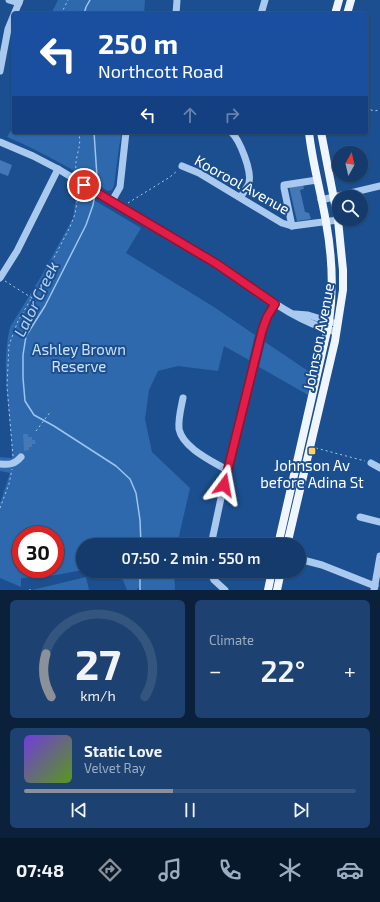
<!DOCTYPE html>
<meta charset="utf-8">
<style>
body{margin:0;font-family:"Exo 2",sans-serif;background:#1d4271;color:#f1f3f6;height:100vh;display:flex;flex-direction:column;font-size:15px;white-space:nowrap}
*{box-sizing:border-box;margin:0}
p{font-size:13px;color:#9dadc1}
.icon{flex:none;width:22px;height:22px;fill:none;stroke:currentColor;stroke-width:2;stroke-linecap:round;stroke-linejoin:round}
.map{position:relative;height:590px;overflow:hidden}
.drawer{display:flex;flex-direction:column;gap:10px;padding:10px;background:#0b203b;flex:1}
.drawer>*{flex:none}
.banner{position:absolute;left:12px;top:12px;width:356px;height:122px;border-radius:4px;box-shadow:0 1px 3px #0004,0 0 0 1px #33557e;background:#1a4fa0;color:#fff;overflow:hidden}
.needle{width:26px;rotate:8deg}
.fabs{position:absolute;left:332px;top:146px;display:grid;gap:8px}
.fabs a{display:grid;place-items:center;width:36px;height:36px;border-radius:50%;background:#143b6b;box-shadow:0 1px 3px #0004,0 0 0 1px #33557e;font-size:20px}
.speed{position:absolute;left:12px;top:526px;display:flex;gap:8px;font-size:20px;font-weight:700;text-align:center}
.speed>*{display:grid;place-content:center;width:52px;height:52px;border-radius:50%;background:#143b6b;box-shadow:0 1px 3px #0004,0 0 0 1px #33557e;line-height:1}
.speed .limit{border:6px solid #d22;background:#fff;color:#111}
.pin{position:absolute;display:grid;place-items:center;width:34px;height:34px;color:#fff;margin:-17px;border:2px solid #fff;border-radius:50%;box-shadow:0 1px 4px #0007}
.me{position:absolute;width:44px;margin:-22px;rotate:13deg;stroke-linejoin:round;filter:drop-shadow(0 0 3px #0008)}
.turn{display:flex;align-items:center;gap:14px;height:84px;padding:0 20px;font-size:18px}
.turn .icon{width:52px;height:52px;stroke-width:2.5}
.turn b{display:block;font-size:28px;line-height:34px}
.lanes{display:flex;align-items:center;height:38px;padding:0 20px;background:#0003;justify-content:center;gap:20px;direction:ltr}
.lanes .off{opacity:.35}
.big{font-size:30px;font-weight:600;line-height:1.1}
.drawer .card{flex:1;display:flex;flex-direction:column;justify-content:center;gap:6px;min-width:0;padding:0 14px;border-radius:6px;background:#1d4271}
.drawer .dial{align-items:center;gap:0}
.dial svg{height:104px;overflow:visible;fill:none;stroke:#33557e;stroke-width:7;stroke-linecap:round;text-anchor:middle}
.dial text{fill:#f1f3f6;stroke:none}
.song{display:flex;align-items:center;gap:12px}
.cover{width:48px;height:48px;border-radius:6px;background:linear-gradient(135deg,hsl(260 70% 55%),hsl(90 70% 35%))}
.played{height:4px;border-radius:2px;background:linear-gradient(90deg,#8c9099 45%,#33557e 45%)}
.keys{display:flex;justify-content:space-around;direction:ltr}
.heat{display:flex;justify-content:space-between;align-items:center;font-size:22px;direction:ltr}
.drawer .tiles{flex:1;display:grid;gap:10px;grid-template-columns:1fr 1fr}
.card:last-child{grid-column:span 2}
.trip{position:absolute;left:76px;top:538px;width:230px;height:40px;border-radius:20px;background:#143b6b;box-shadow:0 1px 3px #0004,0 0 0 1px #33557e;font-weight:600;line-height:40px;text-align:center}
.menu{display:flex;height:64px;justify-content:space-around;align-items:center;background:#08182b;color:#9dadc1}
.menu .icon{width:28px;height:28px}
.menu .current{color:#8c9099}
.menu b{font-size:18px;color:#f1f3f6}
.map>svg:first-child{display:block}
.green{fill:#2e69ad;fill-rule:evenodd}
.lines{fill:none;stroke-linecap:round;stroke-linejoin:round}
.stream{stroke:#9cc4f0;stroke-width:1.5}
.building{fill:#4478b7}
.path{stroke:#a9c9ee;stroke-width:1;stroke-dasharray:2 3;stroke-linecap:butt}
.minor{stroke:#a9c9ee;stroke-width:7}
.major{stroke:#f0f6ff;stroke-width:8}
.route-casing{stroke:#92132f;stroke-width:10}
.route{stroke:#e11d48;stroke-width:7}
.poi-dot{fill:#ffd166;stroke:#1b4f8f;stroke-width:1.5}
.labels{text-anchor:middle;stroke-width:4;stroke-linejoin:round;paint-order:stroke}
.street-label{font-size:15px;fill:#fff;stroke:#1b4f8f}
.park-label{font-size:15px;fill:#cfe3fa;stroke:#1b4f8f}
.poi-label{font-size:15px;fill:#fff;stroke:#1b4f8f}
.water-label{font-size:16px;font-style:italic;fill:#b5d3f5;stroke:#1b4f8f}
</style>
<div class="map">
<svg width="380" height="590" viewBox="0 0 380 590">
<rect width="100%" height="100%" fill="#1b4f8f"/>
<g class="green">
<path d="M58 0H145L144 14H51Z"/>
<path d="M14 125V132H122L119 147 114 186 112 190 108 191C75 171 43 152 7 137Z"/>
<path d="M77 190 141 228 126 253 214 307 255 335 249 360 224 346 218 371 178 366 158 371 149 390 145 419 152 452 190 488 177 545H83V570L45 577 21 578V587L0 578V503L10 473 0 471V457L12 458C11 414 0 369 10 327L42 275 73 218ZM21 535H55V569H21Z"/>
<path d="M265 342 311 373 308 395 259 367Z"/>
<path d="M106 571H174L175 590H141L137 588V590H127L123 580Z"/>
<path d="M86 577 89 590H32Z"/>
</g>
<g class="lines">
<g class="stream">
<path d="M84 14 86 7 90 0"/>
<path d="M94 132 97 177 95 188"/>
<path d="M95 194 93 205 86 225 45 306 26 336 23 355V378L25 401 34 415 54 426 116 466 130 479 136 493 140 520 141 545"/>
<path d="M140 590V571"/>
</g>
</g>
<g class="building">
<path d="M0 160 12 165 8 176 0 173Z"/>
<path d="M303 184 304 189 300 190 305 212 309 213 311 219 297 221 289 186Z"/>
<path d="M23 434H28V437H32V440H35L36 444H32V447H29V450L24 451Z"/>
</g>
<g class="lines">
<g class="path">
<path d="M61 14 68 0"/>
<path d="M366 108 374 111 380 110"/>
<path d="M77 173C72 160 84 145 78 132"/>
<path d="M128 203 170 177 177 171"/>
<path d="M5 281 32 298"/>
<path d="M36 431 51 411"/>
<path d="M316 448 365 461"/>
<path d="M13 456 7 386 9 345 18 321 44 277 70 227 75 214 79 190 75 186"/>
<path d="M0 508 9 484 12 469"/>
<path d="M30 589V590"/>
</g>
<g class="minor">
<path d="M9 0 19 3"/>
<path d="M176 14 177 0"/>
<path d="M261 14 265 0"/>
<path d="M0 71 8 29 20 0"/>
<path d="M231 132C240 140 252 171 249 183 247 188 243 192 241 197"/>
<path d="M0 142 33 156 58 169C111 201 165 232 217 265 255 288 289 319 333 331"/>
<path d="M182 166 199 173 282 223 292 226 338 220"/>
<path d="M321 200 380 186"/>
<path d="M112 201 120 187 126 132"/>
<path d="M292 226 284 188V185L317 180"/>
<path d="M0 278 17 251 58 169"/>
<path d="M295 314 308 315 334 323"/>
<path d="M183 398C181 408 178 419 179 429 183 448 212 461 227 470"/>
<path d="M371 463 380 468"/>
<path d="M0 464C10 465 15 464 21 457"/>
<path d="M360 517 380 522"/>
<path d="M211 545 227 470 262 331 267 317 275 304"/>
<path d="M299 559 322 565 375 586"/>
<path d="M210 571 214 580 225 590"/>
<path d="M374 590 380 556"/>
</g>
<g class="major">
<path d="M335 14 339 0"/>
<path d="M347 14 351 0"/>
<path d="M278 545 329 322C334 288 332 255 326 222 321 192 312 162 309 132"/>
<path d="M287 545 335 341 343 290V270L338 220 321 132"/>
<path d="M268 590 272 571"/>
<path d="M277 590 281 571"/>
</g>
</g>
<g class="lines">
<g class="route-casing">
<path id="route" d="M84 185 217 264 275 304 267 317 262 331 224 485"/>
</g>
<use href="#route" class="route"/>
</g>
<rect class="poi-dot" x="308" y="447" width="8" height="8" rx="2"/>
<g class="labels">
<g class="street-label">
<text transform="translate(242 185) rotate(29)" y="5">Koorool Avenue</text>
<text transform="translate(319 337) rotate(-79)" y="5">Johnson Avenue</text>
</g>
<g class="park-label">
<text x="79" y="355">Ashley Brown<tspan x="79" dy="17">Reserve</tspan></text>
</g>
<g class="poi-label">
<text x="312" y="471">Johnson Av<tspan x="312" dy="17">before Adina St</tspan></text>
</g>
<g class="water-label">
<text transform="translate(36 299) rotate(-64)" y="6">Lalor Creek</text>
</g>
</g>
</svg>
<div class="fabs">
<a><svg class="needle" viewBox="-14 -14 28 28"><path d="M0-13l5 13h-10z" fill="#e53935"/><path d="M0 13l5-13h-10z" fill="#9dadc1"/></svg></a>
<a><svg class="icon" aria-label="search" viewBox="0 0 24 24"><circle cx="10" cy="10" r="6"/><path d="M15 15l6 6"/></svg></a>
</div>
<div class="speed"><div class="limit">30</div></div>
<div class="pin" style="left:84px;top:185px;background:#d93025"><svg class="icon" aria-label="arrive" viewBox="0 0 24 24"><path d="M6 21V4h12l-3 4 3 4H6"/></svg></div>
<svg class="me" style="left:224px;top:485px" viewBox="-20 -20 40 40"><path d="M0-17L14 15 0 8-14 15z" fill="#e11d48" stroke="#fff" stroke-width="4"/></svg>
<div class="trip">07:50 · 2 min · 550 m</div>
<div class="banner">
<div class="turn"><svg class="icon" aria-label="left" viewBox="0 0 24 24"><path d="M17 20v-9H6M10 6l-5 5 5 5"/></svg><div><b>250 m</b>Northcott Road</div></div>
<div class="lanes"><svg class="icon" aria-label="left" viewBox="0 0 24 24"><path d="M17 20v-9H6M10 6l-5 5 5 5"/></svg><svg class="icon off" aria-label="ahead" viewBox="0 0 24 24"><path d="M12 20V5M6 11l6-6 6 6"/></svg><svg class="icon off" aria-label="right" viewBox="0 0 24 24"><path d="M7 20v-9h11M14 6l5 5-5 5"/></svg></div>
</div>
</div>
<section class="drawer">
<div class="tiles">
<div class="card dial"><svg viewBox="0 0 100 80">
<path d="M14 69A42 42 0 1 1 86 69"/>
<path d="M14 69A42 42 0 0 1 10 36" stroke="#8c9099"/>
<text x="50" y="56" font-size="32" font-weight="700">27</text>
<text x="50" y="72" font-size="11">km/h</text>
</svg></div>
<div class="card"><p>Climate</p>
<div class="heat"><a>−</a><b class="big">22°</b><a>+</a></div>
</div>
<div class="card">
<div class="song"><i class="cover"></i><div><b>Static Love</b><p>Velvet Ray</p></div></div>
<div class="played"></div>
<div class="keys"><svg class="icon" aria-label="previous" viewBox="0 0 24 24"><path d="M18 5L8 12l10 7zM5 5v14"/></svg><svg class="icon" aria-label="pause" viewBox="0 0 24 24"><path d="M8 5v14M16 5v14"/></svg><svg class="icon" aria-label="next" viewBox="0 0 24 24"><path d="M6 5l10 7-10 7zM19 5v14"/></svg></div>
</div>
</div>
</section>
<nav class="menu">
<b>07:48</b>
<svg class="icon current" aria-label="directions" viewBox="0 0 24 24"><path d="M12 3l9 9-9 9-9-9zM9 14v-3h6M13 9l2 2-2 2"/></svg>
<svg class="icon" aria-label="music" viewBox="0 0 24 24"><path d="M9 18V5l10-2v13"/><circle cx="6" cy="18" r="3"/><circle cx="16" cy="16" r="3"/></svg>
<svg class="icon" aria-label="phone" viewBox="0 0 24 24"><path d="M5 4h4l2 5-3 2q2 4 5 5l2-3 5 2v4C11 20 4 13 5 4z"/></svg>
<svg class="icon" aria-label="climate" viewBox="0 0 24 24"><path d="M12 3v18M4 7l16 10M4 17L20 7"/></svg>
<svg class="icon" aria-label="car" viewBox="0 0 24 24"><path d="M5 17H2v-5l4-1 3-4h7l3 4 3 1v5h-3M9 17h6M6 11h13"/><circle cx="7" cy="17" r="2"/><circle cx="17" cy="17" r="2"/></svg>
</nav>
